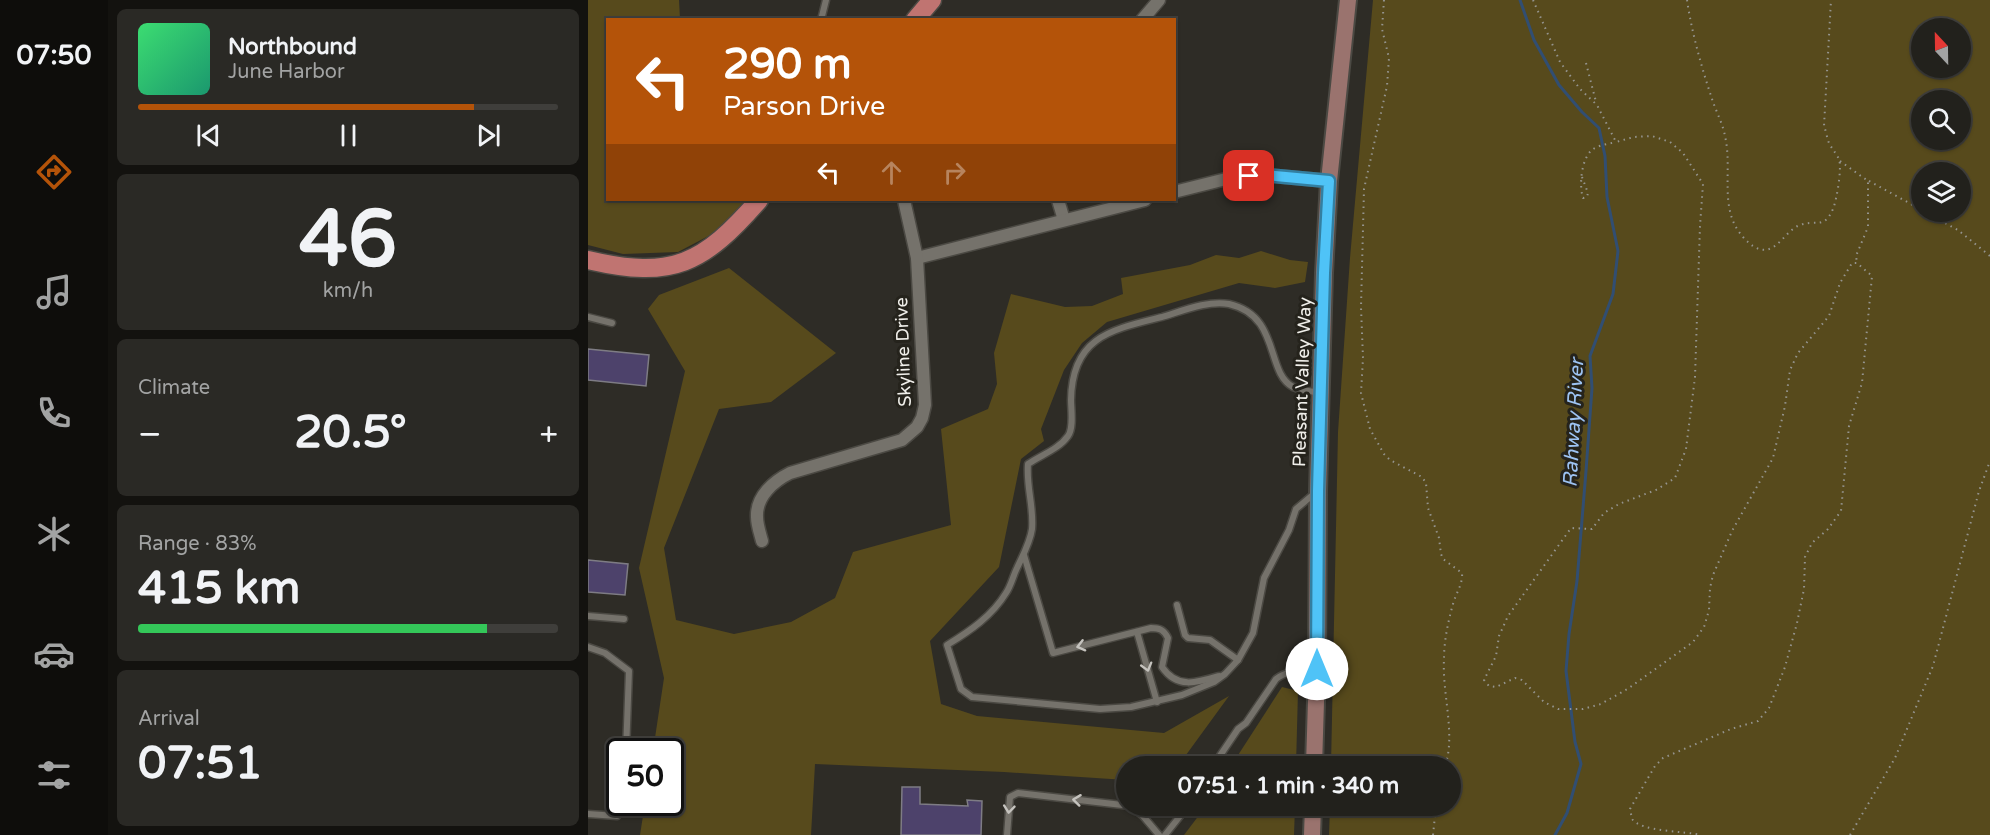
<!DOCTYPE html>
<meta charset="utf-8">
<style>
body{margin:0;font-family:"Varela Round",sans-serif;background:#2a2925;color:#f1f3f6;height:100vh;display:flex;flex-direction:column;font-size:22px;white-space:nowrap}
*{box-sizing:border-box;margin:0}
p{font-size:20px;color:#a2a3a3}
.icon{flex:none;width:33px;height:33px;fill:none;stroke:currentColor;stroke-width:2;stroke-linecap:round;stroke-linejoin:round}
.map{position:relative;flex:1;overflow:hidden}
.sheet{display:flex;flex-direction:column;gap:9px;padding:9px;background:#13120f;width:480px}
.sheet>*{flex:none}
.top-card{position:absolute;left:18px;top:18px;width:570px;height:183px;border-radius:0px;box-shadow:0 2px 4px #0004,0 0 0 2px #3f3e3b;background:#b45309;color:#fff;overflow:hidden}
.needle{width:39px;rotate:338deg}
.tools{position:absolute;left:1323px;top:18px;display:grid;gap:12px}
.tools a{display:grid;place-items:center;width:60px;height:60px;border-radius:50%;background:#22211c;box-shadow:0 2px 4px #0004,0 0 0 2px #3f3e3b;font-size:30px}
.speed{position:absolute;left:18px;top:738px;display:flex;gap:12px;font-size:30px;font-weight:700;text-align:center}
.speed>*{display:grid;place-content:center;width:78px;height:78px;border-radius:50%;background:#22211c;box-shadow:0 2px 4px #0004,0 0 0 2px #3f3e3b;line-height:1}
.speed .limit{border:3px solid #111;border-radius:9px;background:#fff;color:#111}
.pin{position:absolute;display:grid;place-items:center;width:51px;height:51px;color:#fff;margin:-26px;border-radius:12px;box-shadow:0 3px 9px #0006}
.me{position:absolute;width:66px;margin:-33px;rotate:0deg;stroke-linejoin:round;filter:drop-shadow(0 0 4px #0008)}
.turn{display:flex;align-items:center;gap:21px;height:126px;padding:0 18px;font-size:27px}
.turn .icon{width:78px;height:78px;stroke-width:2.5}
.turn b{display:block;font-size:42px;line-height:51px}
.lanes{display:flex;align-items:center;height:57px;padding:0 18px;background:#0003;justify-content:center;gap:30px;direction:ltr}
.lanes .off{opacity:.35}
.big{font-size:45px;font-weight:800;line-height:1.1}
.sheet .widget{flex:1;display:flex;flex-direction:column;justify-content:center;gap:9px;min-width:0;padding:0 21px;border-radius:9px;background:#2a2925}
.sheet .dial{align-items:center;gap:0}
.dial b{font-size:78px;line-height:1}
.song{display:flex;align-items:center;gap:18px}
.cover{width:72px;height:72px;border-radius:9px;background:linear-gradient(135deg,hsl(140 70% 55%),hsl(160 70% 35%))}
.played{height:6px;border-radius:3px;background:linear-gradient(90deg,#b45309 80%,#3f3e3b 80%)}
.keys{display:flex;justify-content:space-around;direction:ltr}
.heat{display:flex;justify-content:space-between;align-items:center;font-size:33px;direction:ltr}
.charge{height:9px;border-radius:4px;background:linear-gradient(90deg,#34c759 83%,#3f3e3b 0)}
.trip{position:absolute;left:528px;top:756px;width:345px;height:60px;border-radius:30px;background:#22211c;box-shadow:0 2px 4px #0004,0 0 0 2px #3f3e3b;font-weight:800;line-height:60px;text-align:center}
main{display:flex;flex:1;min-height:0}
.tab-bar{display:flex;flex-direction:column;width:108px;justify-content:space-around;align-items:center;background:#0e0d0b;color:#a2a3a3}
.tab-bar .icon{width:42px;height:42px}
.tab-bar .active{color:#b45309}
.tab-bar b{font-size:27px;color:#f1f3f6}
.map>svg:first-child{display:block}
.green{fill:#574a1c;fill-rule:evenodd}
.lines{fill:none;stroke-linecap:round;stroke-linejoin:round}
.stream{stroke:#314e72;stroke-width:3}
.building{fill:#4d426b;stroke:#7e7c84;stroke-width:1.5}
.lane-casing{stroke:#4b4943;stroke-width:9}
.street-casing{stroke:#4b4943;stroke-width:15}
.secondary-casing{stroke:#4b4943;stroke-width:20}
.primary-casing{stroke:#4b4943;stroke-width:21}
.path{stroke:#95948e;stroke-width:2;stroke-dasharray:1.5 4.5;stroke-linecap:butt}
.lane{stroke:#75726b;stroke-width:6}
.street{stroke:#75726b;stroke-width:12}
.secondary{stroke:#9a736e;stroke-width:16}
.primary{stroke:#c07471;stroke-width:18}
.oneway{stroke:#c5c3be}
.route-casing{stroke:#337fa1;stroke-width:15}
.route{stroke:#4fc3f7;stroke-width:10}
.labels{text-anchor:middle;stroke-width:6;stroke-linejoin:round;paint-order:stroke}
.street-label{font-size:18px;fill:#f0efea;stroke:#25231c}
.water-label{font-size:20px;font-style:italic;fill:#9dc3f3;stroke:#25231c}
</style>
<main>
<nav class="tab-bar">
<b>07:50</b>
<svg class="icon active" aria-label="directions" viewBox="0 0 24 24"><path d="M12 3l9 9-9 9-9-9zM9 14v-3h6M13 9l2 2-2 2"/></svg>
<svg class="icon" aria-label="music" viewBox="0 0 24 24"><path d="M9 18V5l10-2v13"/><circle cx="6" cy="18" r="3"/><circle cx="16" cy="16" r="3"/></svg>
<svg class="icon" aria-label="phone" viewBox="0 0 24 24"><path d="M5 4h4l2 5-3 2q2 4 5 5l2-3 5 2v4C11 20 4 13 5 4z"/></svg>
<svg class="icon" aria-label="climate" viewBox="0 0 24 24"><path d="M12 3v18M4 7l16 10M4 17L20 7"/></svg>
<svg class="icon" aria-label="car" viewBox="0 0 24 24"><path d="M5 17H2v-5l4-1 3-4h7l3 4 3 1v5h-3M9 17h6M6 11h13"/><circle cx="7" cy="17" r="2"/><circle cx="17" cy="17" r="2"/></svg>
<svg class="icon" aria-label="filters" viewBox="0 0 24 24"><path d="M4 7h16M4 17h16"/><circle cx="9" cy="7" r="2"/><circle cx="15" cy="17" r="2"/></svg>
</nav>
<section class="sheet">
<div class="widget">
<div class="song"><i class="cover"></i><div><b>Northbound</b><p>June Harbor</p></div></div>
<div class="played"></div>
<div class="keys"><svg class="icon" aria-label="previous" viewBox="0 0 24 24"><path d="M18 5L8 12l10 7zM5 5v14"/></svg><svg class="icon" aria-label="pause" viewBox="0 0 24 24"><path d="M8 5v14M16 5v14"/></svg><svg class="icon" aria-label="next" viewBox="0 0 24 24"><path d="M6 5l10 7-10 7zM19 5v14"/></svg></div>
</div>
<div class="widget dial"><b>46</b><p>km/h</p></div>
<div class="widget"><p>Climate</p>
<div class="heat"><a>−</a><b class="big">20.5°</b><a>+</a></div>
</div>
<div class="widget"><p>Range · 83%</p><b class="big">415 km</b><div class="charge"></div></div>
<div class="widget"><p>Arrival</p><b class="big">07:51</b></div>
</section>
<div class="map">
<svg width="1402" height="835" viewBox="0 0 1402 835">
<rect width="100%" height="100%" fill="#2e2c26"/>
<g class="green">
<path d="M0 0H91L92 19 20 20V200H159L130 231 90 252 35 254 0 245Z"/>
<path d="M785 0H1402V835H741L742 806H862V766H743L750 432 762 258ZM1334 28H1372V68H1334ZM1334 100H1372V140H1334ZM1372 172V212H1334V172Z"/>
<path d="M673 251 702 260 720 262 717 282 687 288 651 283 519 322 494 343 476 370 453 429 456 441 433 459 411 567 342 641 353 704 389 716 576 733 641 696 590 766H538V780L416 772 227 764 223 835H52L57 803 82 802V752L65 751 76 678 51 568 97 371 60 309 71 295 141 268 248 353 183 402 131 409 76 548 88 620 146 634 203 622 247 598 265 552 363 525 353 429 400 409 409 384 406 353 423 294 477 307 504 306 535 294 533 278 602 265 628 255 651 258Z"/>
<path d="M694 687 710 691 708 766H643Z"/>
<path d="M618 806H707L706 835H596Z"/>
</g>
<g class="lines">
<path class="stream" d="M932 0 946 40 971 85 994 112 1011 128 1017 156 1019 197 1030 251 1025 294 1002 356 1004 388 998 471 989 581 981 634 978 671 987 742 993 764 979 813 967 835"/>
</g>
<g class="building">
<path d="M0 349 61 355 58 386 0 380Z"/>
<path d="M0 560 40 564 37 595 0 592Z"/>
<path d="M314 787H332V804L380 806 379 800 394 801 393 835H313Z"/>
</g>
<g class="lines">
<g class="lane-casing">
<g id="lane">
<path d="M233 20 238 0"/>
<path d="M0 317 24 323"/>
<path d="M727 493 708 509 701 530 676 578 665 633 650 660 637 674 626 682 594 695 543 707 512 709 384 697 373 689 359 645C382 631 404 616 418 593 423 586 425 576 429 568 435 555 442 543 444 529 446 507 438 486 440 464 453 455 471 449 480 436 486 428 483 409 483 400 484 337 522 330 574 317 594 311 620 300 641 304 693 316 677 372 705 387 712 390 723 391 731 393"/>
<path d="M436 555 465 653 563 628C572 628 576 630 580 638L574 667C589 689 608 683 631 676"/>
<path d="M589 605 597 635 600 638 622 640 650 660"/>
<path d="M0 616 36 619"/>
<path d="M549 632 569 702"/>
<path d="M0 647 17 653 41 671 38 752"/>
<path d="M625 766 650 729 658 723 688 679C699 670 713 671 727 670"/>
<path d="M0 814 29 816 34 802"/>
<path d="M419 835 422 797 430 793 543 806 555 816 571 835"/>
<path d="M577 835 600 806"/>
</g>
</g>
<g class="street-casing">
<g id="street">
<path d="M554 20 571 0"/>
<path d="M586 192 646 177 676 175 741 181"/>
<path d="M470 200 476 220"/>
<path d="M329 258 557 200"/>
<path d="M174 541C172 533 169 525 169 517 168 496 186 481 202 473L314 440 329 427 334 418 337 405 329 258 316 200"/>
</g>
</g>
<g class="secondary-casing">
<g id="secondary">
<path d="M726 766 729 669 730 491 736 273 741 181 760 0"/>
<path d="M724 835 725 806"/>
</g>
</g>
<g class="primary-casing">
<g id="primary">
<path d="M327 20 344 0"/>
<path d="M0 260C85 280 115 264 171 200"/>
</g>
</g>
<g class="path">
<path d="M796 0 794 29 801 58 799 86 776 189 773 307 775 358 773 393 782 429 796 454 802 460 834 477 838 483 840 508 851 538 853 554 855 559 874 573C875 584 868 593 865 604 860 622 856 641 856 659 854 694 868 735 857 766"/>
<path d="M945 0 972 62 992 89 1009 105 1028 142 1046 137 1064 136 1082 142 1095 153 1115 184 1112 226 1107 377 1098 449 1087 478 1068 490 1031 504 1016 513 1004 529 983 528 920 616 911 636 908 656 896 680 901 686 908 687 927 678 934 680 956 702 970 709H995L1013 704 1041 688 1105 642 1116 627 1121 610 1122 588 1125 575 1144 531 1185 458 1197 406 1202 370 1210 353 1241 316 1252 283 1264 263H1269L1284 276 1274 383 1261 426 1253 511 1240 529 1224 543 1217 557 1216 589 1209 623 1197 667 1181 708 1170 721 1143 729 1075 758 1067 766 1042 809C1042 810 1044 818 1044 819 1053 832 1097 831 1113 835"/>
<path d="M1099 0C1104 34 1114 69 1125 102 1129 113 1135 125 1137 136 1145 171 1130 209 1155 237 1184 269 1193 232 1212 225 1228 219 1236 230 1245 209 1249 199 1254 168 1251 159 1248 153 1244 149 1241 143 1239 138 1238 131 1236 126L1243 0"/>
<path d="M998 63 1008 102"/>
<path d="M1252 161 1280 181V227L1268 256 1269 263"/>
<path d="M994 177 1000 193 999 197 995 198C991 186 993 159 1004 150 1010 145 1020 144 1028 142"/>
<path d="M1281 181 1334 210"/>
<path d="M1336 212 1370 230 1402 256"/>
<path d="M845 835 848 806"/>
<path d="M1262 835 1307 758 1345 666 1391 491 1402 461"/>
</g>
<use href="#lane" class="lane"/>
<use href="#street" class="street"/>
<use href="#secondary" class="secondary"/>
<use href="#primary" class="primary"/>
</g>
<defs><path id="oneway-chevron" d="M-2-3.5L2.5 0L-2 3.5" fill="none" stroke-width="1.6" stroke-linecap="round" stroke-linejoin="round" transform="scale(1.5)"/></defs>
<g class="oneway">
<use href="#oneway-chevron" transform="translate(493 646) rotate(166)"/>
<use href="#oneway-chevron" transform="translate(559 667) rotate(74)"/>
<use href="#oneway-chevron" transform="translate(489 800) rotate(-173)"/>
<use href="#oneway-chevron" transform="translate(421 809) rotate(96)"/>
</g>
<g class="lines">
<g class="route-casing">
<path id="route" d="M661 176 676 175 741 181 736 273 730 491 729 669"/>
</g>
<use href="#route" class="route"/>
</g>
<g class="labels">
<g class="street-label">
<text transform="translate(315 352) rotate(-92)" y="6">Skyline Drive</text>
<text transform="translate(714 382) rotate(-88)" y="6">Pleasant Valley Way</text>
</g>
<g class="water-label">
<text transform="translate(985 423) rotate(-87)" y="7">Rahway River</text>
</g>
</g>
</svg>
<div class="tools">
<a><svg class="needle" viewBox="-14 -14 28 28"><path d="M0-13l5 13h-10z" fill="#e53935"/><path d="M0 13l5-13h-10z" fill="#a2a3a3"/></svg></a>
<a><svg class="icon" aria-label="search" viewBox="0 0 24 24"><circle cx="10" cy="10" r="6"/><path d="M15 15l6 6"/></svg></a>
<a><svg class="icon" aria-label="layers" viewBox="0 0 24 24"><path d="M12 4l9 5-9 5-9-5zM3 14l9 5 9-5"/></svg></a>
</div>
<div class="speed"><div class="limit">50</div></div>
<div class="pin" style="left:661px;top:176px;background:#d93025"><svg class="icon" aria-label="arrive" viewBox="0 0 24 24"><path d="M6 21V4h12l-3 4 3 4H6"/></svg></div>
<svg class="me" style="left:729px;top:669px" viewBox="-20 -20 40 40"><circle r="19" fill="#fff"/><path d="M0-13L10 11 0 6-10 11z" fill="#4fc3f7"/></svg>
<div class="trip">07:51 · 1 min · 340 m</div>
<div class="top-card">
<div class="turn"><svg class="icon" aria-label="left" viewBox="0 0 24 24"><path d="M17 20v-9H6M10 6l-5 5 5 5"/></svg><div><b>290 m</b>Parson Drive</div></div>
<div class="lanes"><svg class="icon" aria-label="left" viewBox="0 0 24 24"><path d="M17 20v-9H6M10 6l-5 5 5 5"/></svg><svg class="icon off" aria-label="ahead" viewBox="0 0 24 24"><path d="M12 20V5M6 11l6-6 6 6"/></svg><svg class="icon off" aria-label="right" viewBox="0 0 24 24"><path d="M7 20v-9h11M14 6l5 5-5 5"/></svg></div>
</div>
</div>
</main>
